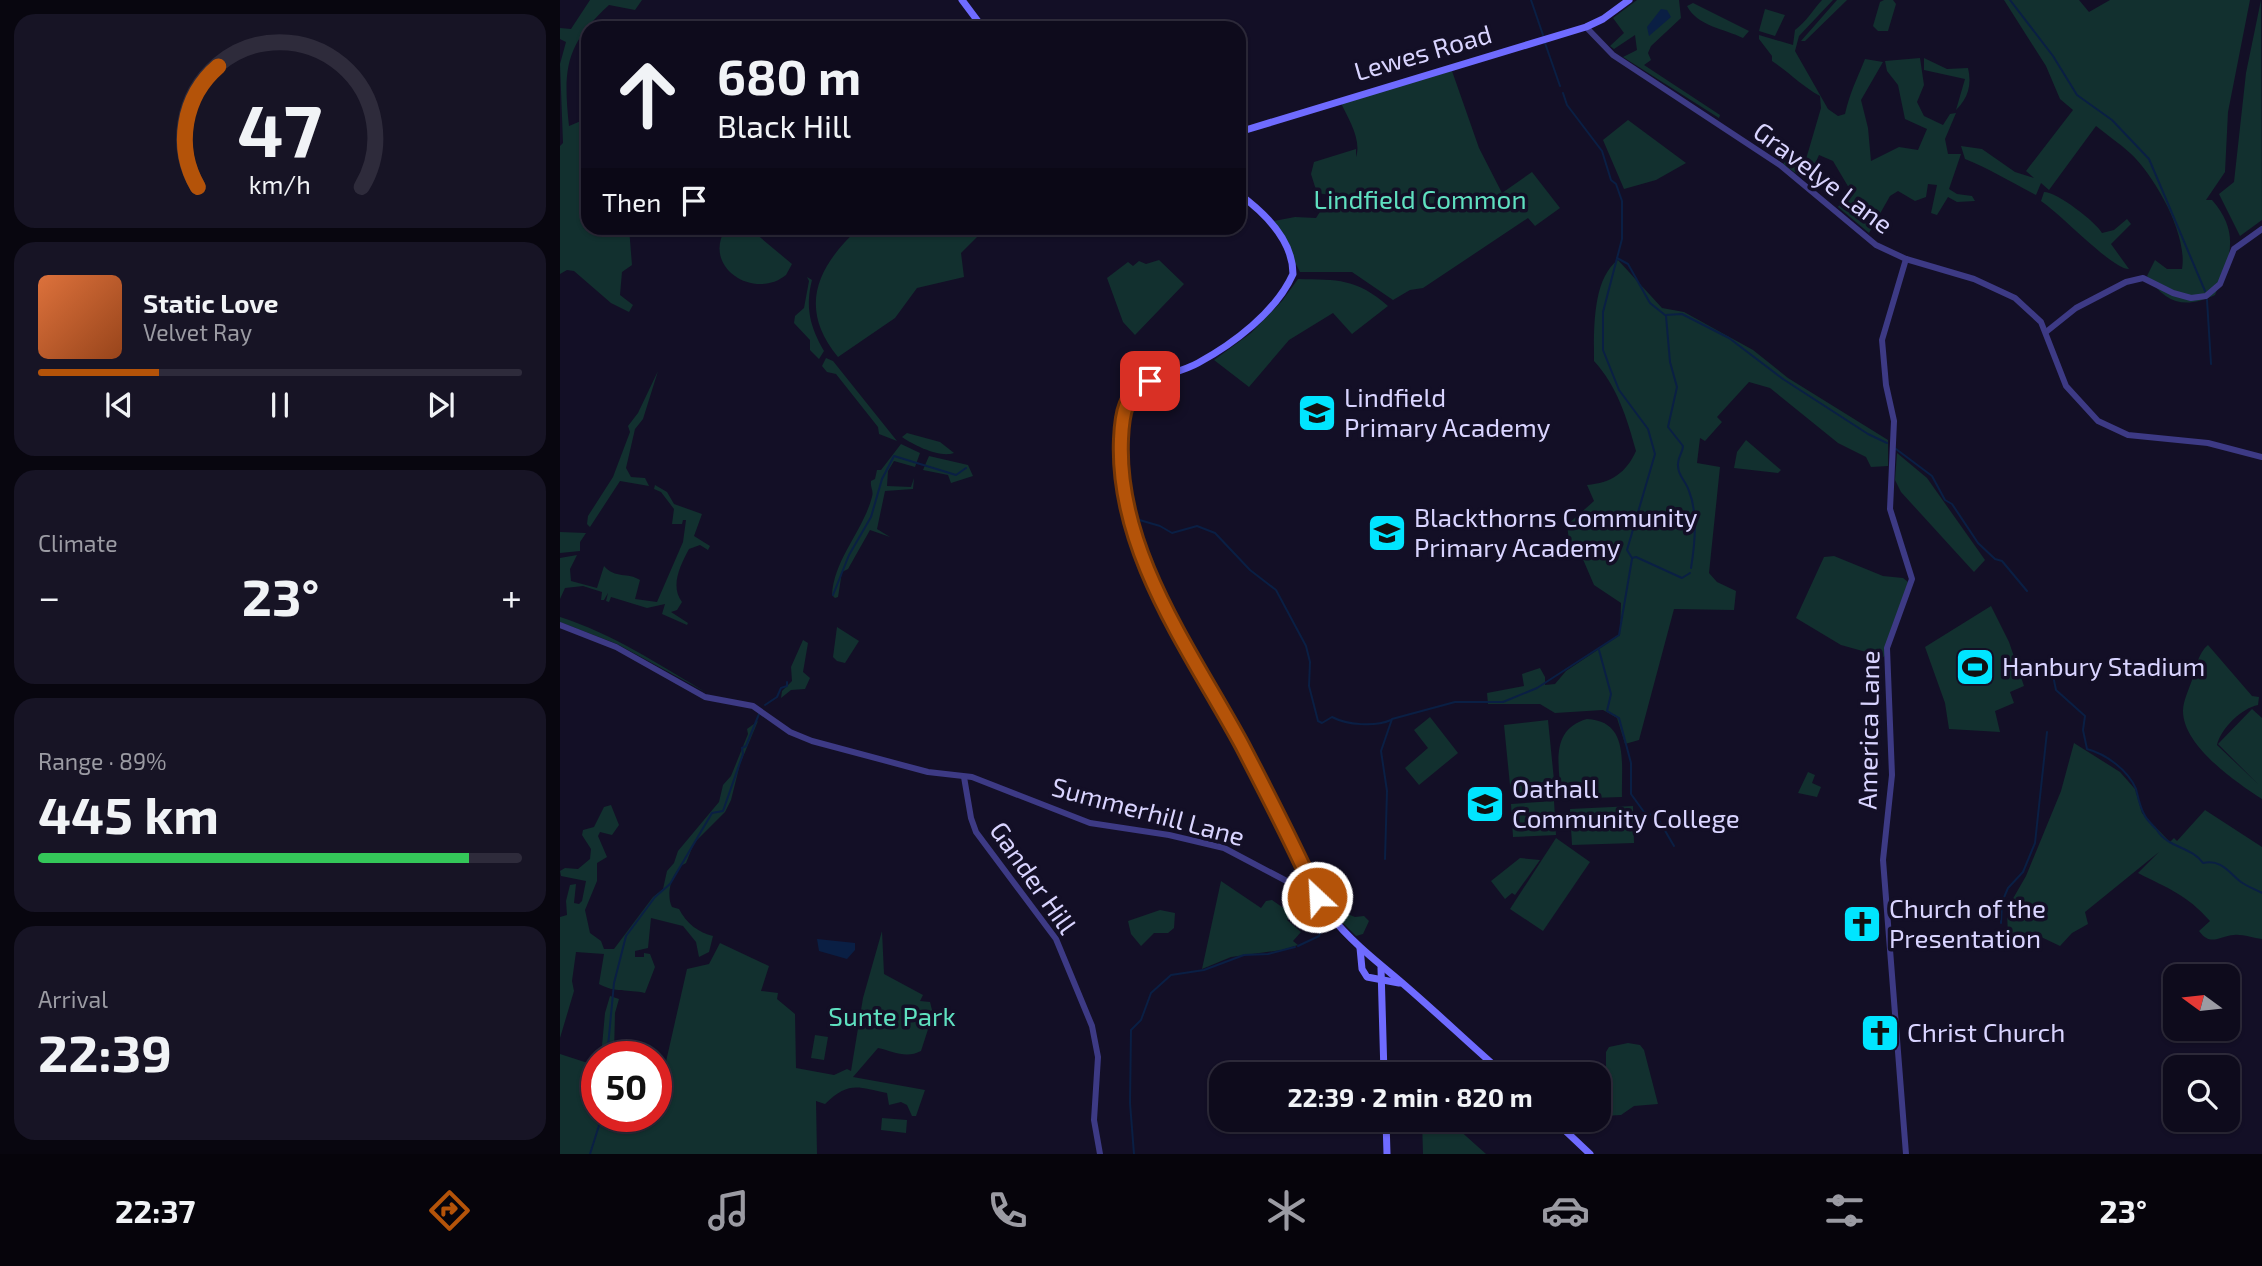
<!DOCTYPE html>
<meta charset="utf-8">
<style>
body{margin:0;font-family:"Exo 2",sans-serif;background:#171425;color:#f1f3f6;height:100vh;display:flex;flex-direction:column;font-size:26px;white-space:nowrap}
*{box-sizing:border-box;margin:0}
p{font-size:23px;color:#9b9ba3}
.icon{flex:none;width:38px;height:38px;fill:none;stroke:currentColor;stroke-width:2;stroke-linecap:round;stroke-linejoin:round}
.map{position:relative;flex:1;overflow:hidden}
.drawer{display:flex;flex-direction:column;gap:14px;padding:14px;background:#08060f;width:560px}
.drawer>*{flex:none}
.guide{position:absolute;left:21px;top:21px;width:665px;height:214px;border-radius:21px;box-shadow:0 2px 5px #0004,0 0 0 2px #2e2b3b;background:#0e0b1c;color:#f1f3f6;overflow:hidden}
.needle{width:46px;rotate:285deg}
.tools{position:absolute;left:1603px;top:964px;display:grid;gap:14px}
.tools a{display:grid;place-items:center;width:77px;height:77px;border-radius:14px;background:#0e0b1c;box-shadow:0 2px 5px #0004,0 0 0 2px #2e2b3b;font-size:35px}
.speed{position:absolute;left:21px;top:1041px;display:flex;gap:14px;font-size:35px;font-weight:700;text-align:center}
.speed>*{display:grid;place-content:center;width:91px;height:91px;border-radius:50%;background:#0e0b1c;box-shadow:0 2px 5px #0004,0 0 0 2px #2e2b3b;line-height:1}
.speed .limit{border:10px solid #d22;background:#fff;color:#111}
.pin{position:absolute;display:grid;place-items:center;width:60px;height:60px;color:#fff;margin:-30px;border-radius:14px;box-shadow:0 4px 10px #0006}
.me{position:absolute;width:77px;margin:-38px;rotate:335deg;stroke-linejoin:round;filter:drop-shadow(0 0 5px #0008)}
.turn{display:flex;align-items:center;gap:24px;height:147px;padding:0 21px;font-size:32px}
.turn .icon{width:91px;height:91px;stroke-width:2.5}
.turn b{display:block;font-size:49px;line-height:60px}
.then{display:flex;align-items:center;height:66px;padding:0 21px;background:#0003;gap:14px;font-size:26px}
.big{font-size:52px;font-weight:700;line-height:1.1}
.drawer .card{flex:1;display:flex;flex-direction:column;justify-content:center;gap:10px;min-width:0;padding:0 24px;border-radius:21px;background:#171425}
.drawer .dial{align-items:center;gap:0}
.dial svg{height:182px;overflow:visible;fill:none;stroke:#2e2b3b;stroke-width:7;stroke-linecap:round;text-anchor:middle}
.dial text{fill:#f1f3f6;stroke:none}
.song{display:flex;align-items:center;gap:21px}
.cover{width:84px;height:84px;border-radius:10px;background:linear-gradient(135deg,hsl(20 70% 55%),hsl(20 70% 35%))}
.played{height:7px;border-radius:4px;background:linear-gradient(90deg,#b45309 25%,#2e2b3b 25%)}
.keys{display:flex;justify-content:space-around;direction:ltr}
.heat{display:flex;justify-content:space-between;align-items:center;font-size:38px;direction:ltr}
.charge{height:10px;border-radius:5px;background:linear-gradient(90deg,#34c759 89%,#2e2b3b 0)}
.trip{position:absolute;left:649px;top:1062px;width:402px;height:70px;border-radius:21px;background:#0e0b1c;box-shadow:0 2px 5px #0004,0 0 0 2px #2e2b3b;font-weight:700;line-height:70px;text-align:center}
.menu{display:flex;height:112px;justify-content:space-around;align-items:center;background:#06040b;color:#9b9ba3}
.menu .icon{width:49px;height:49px}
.menu .on{color:#b45309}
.menu b{font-size:32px;color:#f1f3f6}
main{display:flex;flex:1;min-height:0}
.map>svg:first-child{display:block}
.green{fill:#12302f}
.water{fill:#0a1f44}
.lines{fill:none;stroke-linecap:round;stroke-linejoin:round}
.stream{stroke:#0a1f44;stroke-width:2}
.tertiary{stroke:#3d3a85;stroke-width:6}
.secondary{stroke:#6f6bff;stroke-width:7}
.route-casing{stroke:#753606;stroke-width:18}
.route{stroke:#b45309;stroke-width:12}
.labels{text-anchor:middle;stroke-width:7;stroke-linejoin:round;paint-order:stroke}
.street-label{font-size:26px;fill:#d9d4ff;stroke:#130f26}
.park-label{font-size:26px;fill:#5fe0c0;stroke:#130f26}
.poi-label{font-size:26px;fill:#d9d4ff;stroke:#130f26;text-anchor:start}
</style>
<main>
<section class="drawer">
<div class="card dial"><svg viewBox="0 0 100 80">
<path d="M14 69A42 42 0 1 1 86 69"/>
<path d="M14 69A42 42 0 0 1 23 16" stroke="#b45309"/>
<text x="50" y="56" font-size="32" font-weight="700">47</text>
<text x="50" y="72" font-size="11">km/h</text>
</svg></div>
<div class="card">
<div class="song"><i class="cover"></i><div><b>Static Love</b><p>Velvet Ray</p></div></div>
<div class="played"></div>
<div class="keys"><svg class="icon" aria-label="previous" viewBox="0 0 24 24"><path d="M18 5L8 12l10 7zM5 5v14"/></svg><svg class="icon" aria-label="pause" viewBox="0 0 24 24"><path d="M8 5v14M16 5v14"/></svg><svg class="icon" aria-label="next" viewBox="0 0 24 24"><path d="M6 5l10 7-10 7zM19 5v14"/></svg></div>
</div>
<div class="card"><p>Climate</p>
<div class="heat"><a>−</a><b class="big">23°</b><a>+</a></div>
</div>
<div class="card"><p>Range · 89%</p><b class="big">445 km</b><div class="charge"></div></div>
<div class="card"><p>Arrival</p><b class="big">22:39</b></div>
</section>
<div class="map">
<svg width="1702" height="1154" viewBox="0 0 1702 1154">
<rect width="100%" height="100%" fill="#130f26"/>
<g class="green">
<path d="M30 0H82L75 10 49 5C5 45 3 69 9 126L28 118V228H69L72 265 62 272 60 295 73 305 69 312 51 303 14 271 7 270 0 274V146L3 143 0 64 6 42 0 39V28L11 29Z"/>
<path d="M1077 0H1119L1121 18 1091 46 1088 53 1091 60 1084 65 1160 115 1159 118 1063 57 1077 50 1075 35 1054 49 1050 46 1064 33 1053 18Z"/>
<path d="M1262 0H1273L1239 36 1235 51 1268 109 1278 116 1285 114C1290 92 1297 79 1305 59L1323 62 1301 100 1308 128 1311 161 1339 147 1358 150 1367 129 1345 119 1338 85 1327 71 1325 61 1360 58 1364 85 1357 102 1364 116 1383 125 1390 114 1396 113 1385 139 1388 154H1401L1389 189 1397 194 1412 196 1415 201 1397 202 1388 197 1377 215 1371 213 1377 185 1368 184 1366 197 1355 201 1338 191 1330 196 1309 233 1278 207 1289 188 1273 161 1259 155 1250 175 1244 179 1223 164 1226 161 1244 166 1261 108 1260 96C1242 86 1230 73 1212 61V56L1199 39V35L1233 45 1235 30C1247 21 1252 11 1262 0Z"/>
<path d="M1277 0H1287L1245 41H1241Z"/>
<path d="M1324 0H1333L1336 4 1328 31H1318L1313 26 1320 2Z"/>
<path d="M1444 0H1519L1529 12 1550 0H1690L1668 112 1665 172 1646 200H1652C1681 233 1670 259 1655 295 1625 309 1606 304 1587 276L1595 260 1607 269H1622C1628 235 1595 176 1570 153 1559 143 1547 135 1536 126L1489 190 1481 183 1476 195C1451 182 1430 169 1405 159L1401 146 1422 149 1455 172 1474 178 1466 171 1513 110 1500 99 1486 66Z"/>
<path d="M1701 0 1702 220 1680 236 1659 194 1674 182 1686 73Z"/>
<path d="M1133 3 1189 31 1183 38C1165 29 1137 26 1127 6Z"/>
<path d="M1205 9 1225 15 1215 36 1199 31Z"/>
<path d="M1364 58 1387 69 1408 68C1412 85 1408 98 1396 110L1405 79 1364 70Z"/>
<path d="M892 71 919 148 942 193 972 172 1000 208 975 226 968 218 863 288 850 290 833 300 792 272H740L714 221 735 217 756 218 771 195 757 193 751 174 754 162 796 149V157C802 140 788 118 781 103Z"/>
<path d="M1068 120 1126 163 1096 180 1064 189 1043 140Z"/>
<path d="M1484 192C1497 192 1536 222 1542 233L1554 230 1567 219 1571 224 1551 244 1569 269C1553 270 1501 214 1481 201Z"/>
<path d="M166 228H189L232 264 226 275C194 301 141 267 166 228Z"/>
<path d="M299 228H426L401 253 404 277 357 288 335 318 278 357C237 307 258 266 299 228Z"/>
<path d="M599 260 624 284 575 335 563 322 547 278 568 262 573 266 579 261 586 264Z"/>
<path d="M1058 260 1102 308 1124 312 1193 350 1228 378 1328 440V466L1311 467 1306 457 1278 443 1210 388 1189 382 1157 417 1162 422 1145 441 1140 438 1137 463 1160 467 1149 573 1157 582 1176 591 1174 610 1114 609 1079 740 1065 744 1057 718 1043 710 995 713 980 704H928L927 693 964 686 962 674 980 668 985 677V685L995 684 1006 671 1060 635 1061 603 1034 585 1019 550 1010 548 1007 525 1034 501 1027 485C1051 483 1066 473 1076 451 1067 418 1057 386 1034 361 1034 331 1032 279 1058 260Z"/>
<path d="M247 277 252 280C245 307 250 327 264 351L259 359 250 350V340L234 323 235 316 244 308 249 281Z"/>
<path d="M738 279C778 280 796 278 828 306L792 334 773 313 729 340 689 387 654 360 691 333 722 301Z"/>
<path d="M266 358 273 361 337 441 319 434 318 427 276 374 267 372 262 366Z"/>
<path d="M98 371 83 419 75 429 66 468 71 477 85 478 89 486 60 481 30 527 27 524 28 516 53 477 70 432 68 426 78 413Z"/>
<path d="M347 433 380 442 394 453C380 458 355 446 342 437Z"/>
<path d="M1186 440 1221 470 1218 473 1174 468 1177 452Z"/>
<path d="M341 444 360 453 355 467 334 461 328 471 327 486 351 487 354 478 353 489 325 491 317 529 330 537 310 530 288 569 282 572 278 597 275 598 272 595C274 559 303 531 312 497 314 490 310 488 311 481L315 479 317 470H321Z"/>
<path d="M1337 453 1367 478 1425 560 1414 572 1341 492 1335 480Z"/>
<path d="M369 456 408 465 413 476 391 483 388 475 363 470Z"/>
<path d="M95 485 107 492 114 504 142 514 134 536 150 546 148 550 140 545 129 549C120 566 110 586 122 602L117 610 111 612 128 623 127 625 102 614 105 604 87 608 51 597 49 602 46 601 48 593 44 600H41L42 592 23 586 5 588 0 599V558L17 555 10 569 11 581 37 588 44 566C55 579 68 572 80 580L75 599 97 602 123 542 126 520H123L122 524H112L114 509 101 492 94 489Z"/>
<path d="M0 532 26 533 20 542V551L0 553Z"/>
<path d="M1274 556 1323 576 1343 578 1348 582 1324 657 1281 645 1236 618 1264 557Z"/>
<path d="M1431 606 1449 642 1464 686 1450 692 1454 703 1435 711 1440 732 1389 729 1385 703 1365 647Z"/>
<path d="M0 617C53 634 98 664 147 693L57 644 0 622Z"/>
<path d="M277 627 299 641 285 663 277 661 273 657Z"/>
<path d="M243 640 248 643 243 672 250 678 245 689 231 690 221 698 222 691 232 681 231 667Z"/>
<path d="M1648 645 1692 696 1699 697 1698 705C1682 708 1661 728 1657 745L1698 784 1658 744 1692 709 1702 718V799C1677 783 1623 746 1623 711 1623 701 1629 689 1632 680 1636 668 1638 653 1648 645Z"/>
<path d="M870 717 898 753 859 785 845 768 868 748 854 730Z"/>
<path d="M1027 719C1070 721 1061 765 1062 797L1001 799C1000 768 988 730 1027 719Z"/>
<path d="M988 720 995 790 951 795 944 725Z"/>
<path d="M198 721 180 764 171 800 165 812 134 843 126 863C113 869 105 893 112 907L119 909C126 923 139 933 153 936L149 952 139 957 136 942 123 926 91 918 88 948 75 951V957H84V953L90 954 95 967 85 993C68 989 55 993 39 984L44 954 16 952 12 981 14 991 0 1038V917L7 915 6 901 10 885 16 884 14 903 19 904 22 901 26 881 1 876 0 871 5 868 18 869 30 859 31 849 22 835 23 830 34 827 44 807 51 805 59 825 52 835 40 832 38 836 47 857 37 863V881L25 910 30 933 41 941 44 949H54L93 897 103 889 107 871 114 863 118 851 159 802 163 785 171 776 188 734 187 729Z"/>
<path d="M1514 743 1560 772 1575 789 1582 813 1610 842 1614 838 1617 841 1645 810 1702 847V939C1693 938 1682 934 1674 935 1659 936 1651 947 1639 931L1650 921C1626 894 1609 889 1578 873L1599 852 1525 912 1528 924 1512 933 1500 946 1477 935 1448 939 1447 909 1466 876 1501 791Z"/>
<path d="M1248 772 1255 775 1252 783 1261 787 1257 797 1238 793Z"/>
<path d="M994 801 996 835 953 837 951 804Z"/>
<path d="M1073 806 1074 843 1012 845 1010 809Z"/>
<path d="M996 838 1030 862 983 931 950 909Z"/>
<path d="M960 858 980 860 955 895 952 893 945 899 931 881Z"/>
<path d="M661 881 701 908 706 901 712 900 732 914 727 920 741 932 733 941 738 945 722 950 671 957 642 969Z"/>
<path d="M775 909 795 917 804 916 809 921 803 934 796 936 770 910Z"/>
<path d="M600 910 615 913 614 928 608 933H594L581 946 571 934 568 921Z"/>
<path d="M322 931 324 974 363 995 360 1001 370 1002 373 1014 361 1051C346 1059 332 1051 318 1048L293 1077 365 1090 356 1116H352L347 1105 341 1102 329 1105 327 1093C297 1087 289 1081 265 1104L256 1101 257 1154H0V1054L37 1066V1116H96V1088H100L127 969 149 964 160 943 209 966 201 991 218 993 217 999 235 1014 236 1068 274 1075 287 1069 291 1071 303 998Z"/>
<path d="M50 996 59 999 55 1013 54 1053 53 1057H41L45 1013Z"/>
<path d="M255 1035 268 1037 264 1060 251 1058Z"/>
<path d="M1068 1043 1080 1045 1084 1050 1098 1104 1074 1106 1061 1115 1043 1116 1040 1112V1077L1046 1072V1052L1049 1047Z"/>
<path d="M322 1118 347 1120 346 1133 321 1130Z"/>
<path d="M862 1120H888L926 1154H863Z"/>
</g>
<g class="water">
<path d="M1101 9 1107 10 1111 17 1089 36 1087 27Z"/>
<path d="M257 939 295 943V950L287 959 259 951Z"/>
</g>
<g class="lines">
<g class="stream">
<path d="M971 0 983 35"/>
<path d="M1450 0 1493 56 1517 95 1552 120 1589 159 1645 291"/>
<path d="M985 43 1000 86"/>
<path d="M1003 93 1007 105 1042 151 1051 180 1056 184 1062 201V239L1043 312V350L1059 390 1088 429 1095 454 1067 550 1072 558"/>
<path d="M1057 258 1068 264 1090 303 1105 315 1122 314 1169 338 1223 379 1308 434 1327 443"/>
<path d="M1647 300 1651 364"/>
<path d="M1106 316 1110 362 1117 387 1108 427 1123 446C1123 453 1117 457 1118 466 1118 476 1126 481 1129 491 1138 513 1135 544 1131 568"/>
<path d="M1336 449 1372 476 1385 500 1392 504 1418 543 1435 559 1442 561 1467 591"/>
<path d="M576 519 600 526 612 533 637 526 655 533 690 570 716 590 746 646 750 662 749 686 758 721 762 723 772 717C787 725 815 727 831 720"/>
<path d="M1072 558 1076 557 1122 578 1130 573"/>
<path d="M273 595 289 555 311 517 322 479 334 456 396 475 406 468"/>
<path d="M1039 650 1051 694 1047 711 1059 718 1071 763V794L1084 812 1097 817 1114 846"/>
<path d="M1491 666 1496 690 1525 716 1523 730 1527 749C1546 754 1568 770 1576 789 1578 797 1580 807 1584 814 1587 821 1593 825 1597 830 1608 848 1632 847 1643 863 1662 859 1669 873 1681 882 1688 887 1695 889 1702 893"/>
<path d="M205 705 217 697 221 688 227 686V682"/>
<path d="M825 859 827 791 821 751 832 719 895 702H943L977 688 1059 635 1072 559"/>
<path d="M1441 923 1442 902 1448 888 1463 872 1475 843 1487 732"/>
<path d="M738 946 759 936 766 918"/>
<path d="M47 1057 54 983 66 936 95 897 110 884 152 813 163 811 183 754 182 748 186 746 199 714"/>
<path d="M30 1154 42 1116"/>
<path d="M574 1154 570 1103 571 1030 581 1020 591 993 611 975 644 970 684 955 708 954 735 947"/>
</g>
<g class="tertiary">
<path d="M1026 27 1053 55 1220 165 1316 245 1346 259 1414 279 1455 298 1481 322 1506 386 1538 421 1568 435 1648 443 1702 457"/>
<path d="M1346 259 1322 340 1326 385 1334 421 1330 509 1352 579 1327 648 1332 775 1323 860 1346 1154"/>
<path d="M1486 332 1516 308 1566 282 1583 278 1613 293 1631 298 1646 296 1660 284 1674 249 1702 229"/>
<path d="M0 625 56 647 145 697 193 706 230 732 252 741 368 772 412 777 530 823 609 835 664 848 757 897"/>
<path d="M404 777 411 818 416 832 496 939 532 1026 538 1057 534 1120 540 1154"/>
</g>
<g class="secondary">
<path d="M402 0 423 28"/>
<path d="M679 132 1026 27 1043 19 1069 0"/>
<path d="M679 194C705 213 733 240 733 274 716 312 673 344 638 363 615 376 577 377 566 404 526 504 655 695 701 783 722 823 742 881 769 914 788 938 811 957 834 976 871 1007 907 1042 944 1074"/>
<path d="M800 948 802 969 807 977 839 983"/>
<path d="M821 968 824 1074"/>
<path d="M826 1120 827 1154"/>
<path d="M994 1120 1030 1154"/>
</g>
</g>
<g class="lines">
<g class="route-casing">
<path id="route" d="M590 381C565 392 562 414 561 439 556 551 631 651 682 745 708 795 734 845 757 897"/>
</g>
<use href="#route" class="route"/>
</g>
<defs>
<g id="school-square" transform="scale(2.0125)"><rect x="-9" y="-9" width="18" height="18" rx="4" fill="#00e5ff" stroke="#130f26"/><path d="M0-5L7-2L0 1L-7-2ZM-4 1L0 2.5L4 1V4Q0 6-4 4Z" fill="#111"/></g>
<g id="stadium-square" transform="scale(2.0125)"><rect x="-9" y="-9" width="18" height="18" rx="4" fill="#00e5ff" stroke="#130f26"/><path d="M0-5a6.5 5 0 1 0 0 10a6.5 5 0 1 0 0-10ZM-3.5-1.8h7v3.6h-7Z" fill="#111"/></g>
<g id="church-square" transform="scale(2.0125)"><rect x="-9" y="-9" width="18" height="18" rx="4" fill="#00e5ff" stroke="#130f26"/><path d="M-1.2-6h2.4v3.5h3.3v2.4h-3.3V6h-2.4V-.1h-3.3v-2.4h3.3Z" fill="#111"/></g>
</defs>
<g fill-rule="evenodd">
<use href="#school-square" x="757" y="413"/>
<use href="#school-square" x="827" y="533"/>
<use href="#stadium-square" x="1415" y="667"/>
<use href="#school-square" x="925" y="804"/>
<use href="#church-square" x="1302" y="924"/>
<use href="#church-square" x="1320" y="1033"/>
</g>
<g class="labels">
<g class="street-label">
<text transform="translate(863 53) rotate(-16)" y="9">Lewes Road</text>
<text transform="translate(1263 178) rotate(37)" y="9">Gravelye Lane</text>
<text transform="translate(1309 730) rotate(-89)" y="9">America Lane</text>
<text transform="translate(588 812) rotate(15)" y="9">Summerhill Lane</text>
<text transform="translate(473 878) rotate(55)" y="9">Gander Hill</text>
</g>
<g class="park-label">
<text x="860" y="209">Lindfield Common</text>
<text x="332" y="1026">Sunte Park</text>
</g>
<g class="poi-label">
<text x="784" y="407">Lindfield<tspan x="784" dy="30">Primary Academy</tspan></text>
<text x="854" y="527">Blackthorns Community<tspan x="854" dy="30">Primary Academy</tspan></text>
<text x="1442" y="676">Hanbury Stadium</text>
<text x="952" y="798">Oathall<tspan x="952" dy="30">Community College</tspan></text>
<text x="1329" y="918">Church of the<tspan x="1329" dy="30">Presentation</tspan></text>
<text x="1347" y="1042">Christ Church</text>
</g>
</g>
</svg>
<div class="tools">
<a><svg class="needle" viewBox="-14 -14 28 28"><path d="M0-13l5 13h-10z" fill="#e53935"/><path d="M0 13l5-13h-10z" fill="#9b9ba3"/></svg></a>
<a><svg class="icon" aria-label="search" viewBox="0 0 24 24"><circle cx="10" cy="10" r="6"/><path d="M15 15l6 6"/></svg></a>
</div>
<div class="speed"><div class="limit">50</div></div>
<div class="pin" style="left:590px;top:381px;background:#d93025"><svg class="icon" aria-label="arrive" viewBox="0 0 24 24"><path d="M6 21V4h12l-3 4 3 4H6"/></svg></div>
<svg class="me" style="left:757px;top:897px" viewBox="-20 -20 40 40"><circle r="17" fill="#b45309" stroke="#fff" stroke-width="3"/><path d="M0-11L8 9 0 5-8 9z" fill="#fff"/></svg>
<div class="trip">22:39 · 2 min · 820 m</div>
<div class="guide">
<div class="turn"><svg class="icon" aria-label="ahead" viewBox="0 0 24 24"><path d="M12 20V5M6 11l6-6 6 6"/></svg><div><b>680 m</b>Black Hill</div></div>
<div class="then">Then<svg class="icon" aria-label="arrive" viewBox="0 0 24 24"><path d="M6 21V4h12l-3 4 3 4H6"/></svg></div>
</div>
</div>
</main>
<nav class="menu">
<b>22:37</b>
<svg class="icon on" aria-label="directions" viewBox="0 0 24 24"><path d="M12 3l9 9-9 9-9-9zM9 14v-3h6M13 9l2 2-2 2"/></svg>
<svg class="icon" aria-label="music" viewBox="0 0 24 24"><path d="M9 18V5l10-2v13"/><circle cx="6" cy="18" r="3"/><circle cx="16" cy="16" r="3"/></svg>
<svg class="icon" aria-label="phone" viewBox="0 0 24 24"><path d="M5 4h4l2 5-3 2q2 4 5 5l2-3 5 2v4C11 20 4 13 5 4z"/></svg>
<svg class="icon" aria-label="climate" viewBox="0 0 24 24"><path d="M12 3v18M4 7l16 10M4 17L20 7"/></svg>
<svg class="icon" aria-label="car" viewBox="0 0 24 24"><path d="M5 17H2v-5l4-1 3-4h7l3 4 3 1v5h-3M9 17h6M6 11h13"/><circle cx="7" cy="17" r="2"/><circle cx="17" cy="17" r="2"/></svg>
<svg class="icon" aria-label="filters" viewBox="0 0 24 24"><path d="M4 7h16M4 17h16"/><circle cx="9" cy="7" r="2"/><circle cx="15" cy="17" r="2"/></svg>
<b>23°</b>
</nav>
